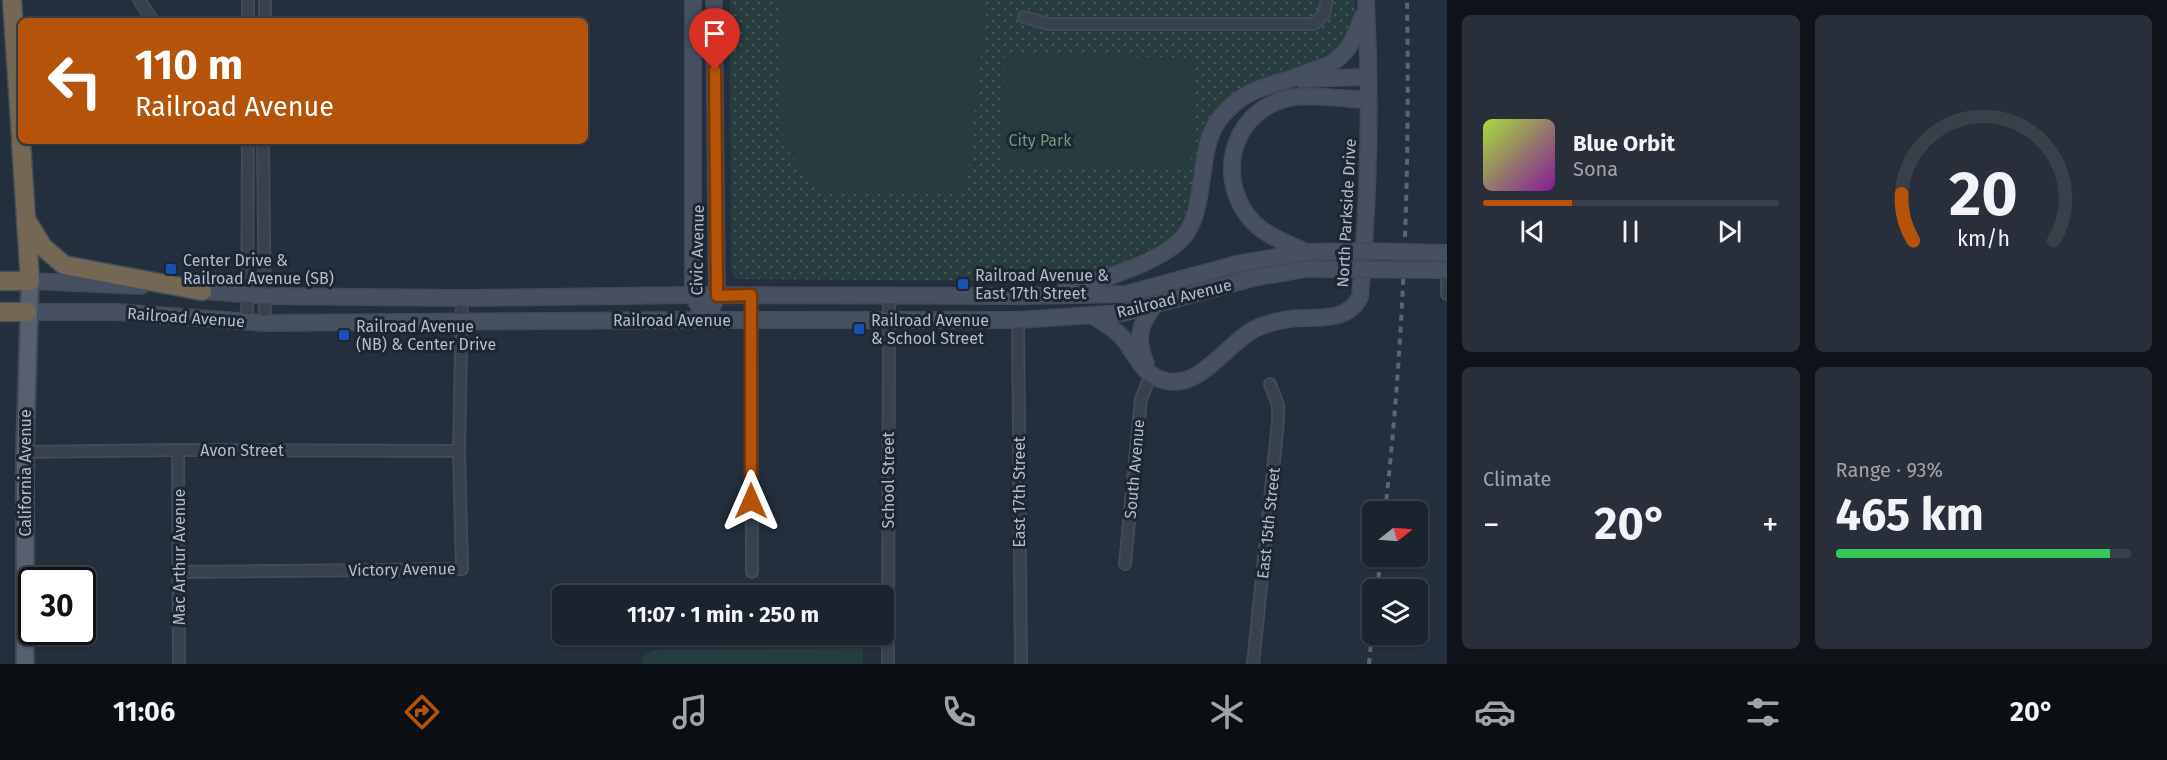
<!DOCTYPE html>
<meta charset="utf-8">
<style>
body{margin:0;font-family:"Fira Sans",sans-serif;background:#282f3a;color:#f1f3f6;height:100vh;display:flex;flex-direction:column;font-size:22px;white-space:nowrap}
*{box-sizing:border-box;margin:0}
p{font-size:20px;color:#a0a4aa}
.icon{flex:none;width:33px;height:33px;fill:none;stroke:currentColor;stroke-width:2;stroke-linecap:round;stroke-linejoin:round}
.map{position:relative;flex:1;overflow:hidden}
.drawer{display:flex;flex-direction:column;gap:15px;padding:15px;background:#0f1319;width:720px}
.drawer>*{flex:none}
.banner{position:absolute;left:18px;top:18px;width:570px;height:126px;border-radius:9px;box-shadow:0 2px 4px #0004,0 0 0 2px #39404a;background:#b45309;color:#fff;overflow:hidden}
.needle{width:39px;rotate:73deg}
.controls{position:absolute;left:1362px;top:501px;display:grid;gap:12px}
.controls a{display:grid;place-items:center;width:66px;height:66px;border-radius:9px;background:#1b232e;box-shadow:0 2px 4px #0004,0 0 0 2px #39404a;font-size:30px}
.speed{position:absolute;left:18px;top:567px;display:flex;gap:12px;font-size:30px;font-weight:700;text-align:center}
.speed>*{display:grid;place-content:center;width:78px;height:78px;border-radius:50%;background:#1b232e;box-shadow:0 2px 4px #0004,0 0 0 2px #39404a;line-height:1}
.speed .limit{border:3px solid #111;border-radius:9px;background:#fff;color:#111}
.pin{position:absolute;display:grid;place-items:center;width:51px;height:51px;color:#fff;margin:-62px -26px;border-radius:50% 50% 50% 0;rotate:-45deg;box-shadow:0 0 6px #0007}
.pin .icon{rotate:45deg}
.me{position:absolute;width:66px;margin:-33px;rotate:0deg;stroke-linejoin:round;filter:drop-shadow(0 0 4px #0008)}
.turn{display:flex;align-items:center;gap:21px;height:126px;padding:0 18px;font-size:27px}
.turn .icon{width:78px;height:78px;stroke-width:2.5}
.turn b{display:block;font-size:42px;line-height:51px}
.big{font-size:45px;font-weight:700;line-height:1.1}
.drawer .card{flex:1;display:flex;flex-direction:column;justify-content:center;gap:9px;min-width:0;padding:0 21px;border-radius:9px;background:#282f3a}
.drawer .dial{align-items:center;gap:0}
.dial svg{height:156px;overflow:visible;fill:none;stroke:#39404a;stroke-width:7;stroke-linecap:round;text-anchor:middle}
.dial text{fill:#f1f3f6;stroke:none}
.song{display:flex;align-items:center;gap:18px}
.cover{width:72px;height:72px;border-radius:9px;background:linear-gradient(135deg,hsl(80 70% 55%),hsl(290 70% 35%))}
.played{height:6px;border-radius:3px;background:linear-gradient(90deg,#b45309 30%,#39404a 30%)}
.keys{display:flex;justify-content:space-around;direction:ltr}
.heat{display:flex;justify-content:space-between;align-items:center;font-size:33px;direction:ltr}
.charge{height:9px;border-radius:4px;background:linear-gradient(90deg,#34c759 93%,#39404a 0)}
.drawer .tiles{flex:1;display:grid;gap:15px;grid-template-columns:repeat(2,1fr)}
.trip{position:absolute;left:552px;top:585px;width:342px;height:60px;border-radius:9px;background:#1b232e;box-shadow:0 2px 4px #0004,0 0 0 2px #39404a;font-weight:700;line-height:60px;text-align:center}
.tab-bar{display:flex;height:96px;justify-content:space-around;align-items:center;background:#0b0e12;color:#a0a4aa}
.tab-bar .icon{width:42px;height:42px}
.tab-bar .on{color:#b45309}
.tab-bar b{font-size:27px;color:#f1f3f6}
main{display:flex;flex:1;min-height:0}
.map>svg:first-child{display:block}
.grass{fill:url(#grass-dots)}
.pitch{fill:#263c3f}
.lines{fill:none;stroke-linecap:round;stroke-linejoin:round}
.street-casing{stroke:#414a57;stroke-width:14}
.secondary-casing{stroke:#414a57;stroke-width:18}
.primary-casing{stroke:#414a57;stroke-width:20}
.highway-casing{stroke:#434c59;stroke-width:21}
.street{stroke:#38414e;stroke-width:10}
.secondary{stroke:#465061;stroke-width:15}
.primary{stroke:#56606e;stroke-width:16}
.highway{stroke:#746855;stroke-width:18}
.rail{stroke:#5a6575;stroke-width:4;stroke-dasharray:6 6;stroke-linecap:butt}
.secondary-bridge-casing{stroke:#414a57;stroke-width:18;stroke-linecap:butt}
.secondary-bridge{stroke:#465061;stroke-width:15}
.route-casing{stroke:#753606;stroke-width:15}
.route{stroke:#b45309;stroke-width:10}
.transit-dot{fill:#1a4fb4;stroke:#1d2633;stroke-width:2}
.labels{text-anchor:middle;stroke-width:6;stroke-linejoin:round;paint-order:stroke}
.park-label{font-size:16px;fill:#6b9a76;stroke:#1d2633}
.street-label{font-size:16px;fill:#b4bcc9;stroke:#1d2633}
.poi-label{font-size:16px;fill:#b4bcc9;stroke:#1d2633;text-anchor:start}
</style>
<main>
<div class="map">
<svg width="1447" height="664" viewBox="0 0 1447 664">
<defs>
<pattern id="grass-dots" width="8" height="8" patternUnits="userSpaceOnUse" patternTransform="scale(1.5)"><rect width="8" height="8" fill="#263c3f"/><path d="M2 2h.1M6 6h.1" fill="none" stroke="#435659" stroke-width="1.8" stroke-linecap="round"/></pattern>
</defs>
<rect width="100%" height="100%" fill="#242f3e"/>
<path class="grass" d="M730 0H1355C1356 22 1347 40 1330 54L1249 86 1236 96 1192 193 1181 225 1173 234 1164 242 1113 267 1069 281 736 279 731 271Z"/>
<g class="pitch">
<path d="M782 0H977L986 10 966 194H827L783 146Z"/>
<path d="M1005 54 1193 58 1191 170 1003 166Z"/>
<path d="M863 648V664H642V656L653 650Z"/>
</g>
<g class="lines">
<g class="street-casing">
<g id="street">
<path d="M139 0 153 21"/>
<path d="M1024 17 1048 24H1314L1324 14 1327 0"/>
<path d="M248 21V0"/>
<path d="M265 21V0"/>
<path d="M263 141 265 323"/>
<path d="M1447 263V294"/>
<path d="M751 295 752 572"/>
<path d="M1018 320 1021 664"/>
<path d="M247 321 248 141"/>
<path d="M178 450 179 664"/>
<path d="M25 452 178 450 459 451"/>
<path d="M1125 564 1141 399 1151 375"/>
<path d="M179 572 462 569 459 451 462 298"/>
<path d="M888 664 889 296"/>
<path d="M1253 664 1278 422V405L1270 384"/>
</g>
</g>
<g class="secondary-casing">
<g id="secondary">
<path d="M693 0V295L706 320"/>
<path d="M1301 79 1367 77"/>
<path d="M1306 252C1288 243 1268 237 1254 223 1215 183 1229 114 1285 99 1310 93 1341 99 1367 100"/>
<path d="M30 281 141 286"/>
<path d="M1065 289C1097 282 1165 261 1185 235 1197 219 1199 197 1202 178 1205 158 1207 133 1221 117 1241 93 1259 88 1287 80 1302 75 1316 69 1331 64 1351 50 1354 38 1363 16"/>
<path d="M192 290 265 296 462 298 693 295 1021 296 1126 294 1241 263 1306 252"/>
<path d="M27 312H117L265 323 706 320H1018L1123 313 1253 278 1305 269"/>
<path d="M1093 316C1103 323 1115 329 1123 338 1136 355 1143 377 1167 381 1203 388 1228 340 1259 327 1269 323 1280 320 1290 319 1315 316 1346 324 1360 297 1369 199 1371 99 1366 0"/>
<path d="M706 320 717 296 714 0"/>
<path d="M1146 364C1136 339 1138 326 1155 305"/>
</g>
</g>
<g class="primary-casing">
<path id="primary" d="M25 664V452L30 281"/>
</g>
<g class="highway-casing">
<g id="highway">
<path d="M12 0 21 136"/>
<path d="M27 221 43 247 64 265 202 291"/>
<path d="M0 281H30L21 141"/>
<path d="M0 312H27"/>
</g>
</g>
<use href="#street" class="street"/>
<use href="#secondary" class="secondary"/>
<use href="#primary" class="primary"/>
<use href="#highway" class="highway"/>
<g class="rail">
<path d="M1385 512C1404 342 1410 171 1407 0"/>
<path d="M1377 590 1381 556"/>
<path d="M1369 664 1372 631"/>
</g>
<g class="secondary-bridge-casing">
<g id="secondary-bridge">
<path d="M1306 252 1361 251 1447 253"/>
<path d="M1305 269 1447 270"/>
</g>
</g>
<use href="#secondary-bridge" class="secondary-bridge"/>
</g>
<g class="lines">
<g class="route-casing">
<path id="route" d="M715 70 717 296 751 295V501"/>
</g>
<use href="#route" class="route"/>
</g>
<g class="transit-dot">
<rect x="165" y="263" width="12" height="12" rx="3"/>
<rect x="957" y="278" width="12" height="12" rx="3"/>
<rect x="853" y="323" width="12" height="12" rx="3"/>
<rect x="338" y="329" width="12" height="12" rx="3"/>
</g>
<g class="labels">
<g class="park-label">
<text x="1040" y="146">City Park</text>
</g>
<g class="street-label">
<text transform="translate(1346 213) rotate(-87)" y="6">North Parkside Drive</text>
<text transform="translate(697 250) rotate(-89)" y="6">Civic Avenue</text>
<text transform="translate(1174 298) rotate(-14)" y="6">Railroad Avenue</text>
<text transform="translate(186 317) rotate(4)" y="6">Railroad Avenue</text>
<text x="672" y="326">Railroad Avenue</text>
<text x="242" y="456">Avon Street</text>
<text transform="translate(1134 469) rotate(-85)" y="6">South Avenue</text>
<text transform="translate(25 473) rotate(-90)" y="6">California Avenue</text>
<text transform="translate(888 480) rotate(-90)" y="6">School Street</text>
<text transform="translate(1019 492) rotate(-90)" y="6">East 17th Street</text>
<text transform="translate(1268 523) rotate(-84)" y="6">East 15th Street</text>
<text transform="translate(179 557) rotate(-90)" y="6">Mac Arthur Avenue</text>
<text transform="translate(402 569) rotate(-1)" y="6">Victory Avenue</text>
</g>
<g class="poi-label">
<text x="183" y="266">Center Drive &amp;<tspan x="183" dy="18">Railroad Avenue (SB)</tspan></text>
<text x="975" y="281">Railroad Avenue &amp;<tspan x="975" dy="18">East 17th Street</tspan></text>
<text x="871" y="326">Railroad Avenue<tspan x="871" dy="18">&amp; School Street</tspan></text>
<text x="356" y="332">Railroad Avenue<tspan x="356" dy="18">(NB) &amp; Center Drive</tspan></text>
</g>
</g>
</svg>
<div class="controls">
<a><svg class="needle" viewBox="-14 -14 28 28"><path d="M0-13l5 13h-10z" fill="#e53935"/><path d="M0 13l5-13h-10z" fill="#a0a4aa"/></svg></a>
<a><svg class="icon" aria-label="layers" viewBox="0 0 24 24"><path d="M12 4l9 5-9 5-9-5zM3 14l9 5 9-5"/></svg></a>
</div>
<div class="speed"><div class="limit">30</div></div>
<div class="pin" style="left:715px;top:70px;background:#d93025"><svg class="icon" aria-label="arrive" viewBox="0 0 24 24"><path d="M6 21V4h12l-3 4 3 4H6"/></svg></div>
<svg class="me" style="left:751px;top:501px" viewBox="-20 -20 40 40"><path d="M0-17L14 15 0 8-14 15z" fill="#b45309" stroke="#fff" stroke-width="4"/></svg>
<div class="trip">11:07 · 1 min · 250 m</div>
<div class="banner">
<div class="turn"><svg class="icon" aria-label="left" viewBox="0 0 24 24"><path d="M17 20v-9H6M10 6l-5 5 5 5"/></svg><div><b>110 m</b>Railroad Avenue</div></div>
</div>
</div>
<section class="drawer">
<div class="tiles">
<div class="card">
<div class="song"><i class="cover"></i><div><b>Blue Orbit</b><p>Sona</p></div></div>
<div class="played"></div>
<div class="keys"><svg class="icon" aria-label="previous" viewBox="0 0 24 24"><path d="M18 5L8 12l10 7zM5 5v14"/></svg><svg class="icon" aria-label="pause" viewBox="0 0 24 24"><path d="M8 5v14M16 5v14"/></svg><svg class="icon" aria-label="next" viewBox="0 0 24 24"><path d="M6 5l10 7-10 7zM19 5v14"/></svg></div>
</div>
<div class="card dial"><svg viewBox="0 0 100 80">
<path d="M14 69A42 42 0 1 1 86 69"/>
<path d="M14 69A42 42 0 0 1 8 45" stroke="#b45309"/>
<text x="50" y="56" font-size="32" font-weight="700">20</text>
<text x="50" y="72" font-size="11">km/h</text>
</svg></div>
<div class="card"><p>Climate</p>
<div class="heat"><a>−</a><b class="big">20°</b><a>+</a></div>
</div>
<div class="card"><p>Range · 93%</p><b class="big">465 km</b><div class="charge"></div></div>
</div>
</section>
</main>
<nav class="tab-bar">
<b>11:06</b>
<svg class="icon on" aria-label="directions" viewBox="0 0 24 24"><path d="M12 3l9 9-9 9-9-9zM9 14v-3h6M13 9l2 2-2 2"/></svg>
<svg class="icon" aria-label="music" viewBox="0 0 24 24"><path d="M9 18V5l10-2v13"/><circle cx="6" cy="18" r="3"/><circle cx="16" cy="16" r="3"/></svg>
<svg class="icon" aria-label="phone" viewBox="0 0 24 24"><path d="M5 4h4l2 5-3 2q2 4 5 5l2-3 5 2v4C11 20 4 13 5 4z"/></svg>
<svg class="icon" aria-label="climate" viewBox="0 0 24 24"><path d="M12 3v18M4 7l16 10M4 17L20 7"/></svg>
<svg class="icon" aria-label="car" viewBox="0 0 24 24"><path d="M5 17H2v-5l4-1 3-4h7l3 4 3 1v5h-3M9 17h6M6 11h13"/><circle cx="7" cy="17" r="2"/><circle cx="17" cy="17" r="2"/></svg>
<svg class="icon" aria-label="filters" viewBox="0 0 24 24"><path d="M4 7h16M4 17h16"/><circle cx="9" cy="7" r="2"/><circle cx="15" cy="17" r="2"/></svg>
<b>20°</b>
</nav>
